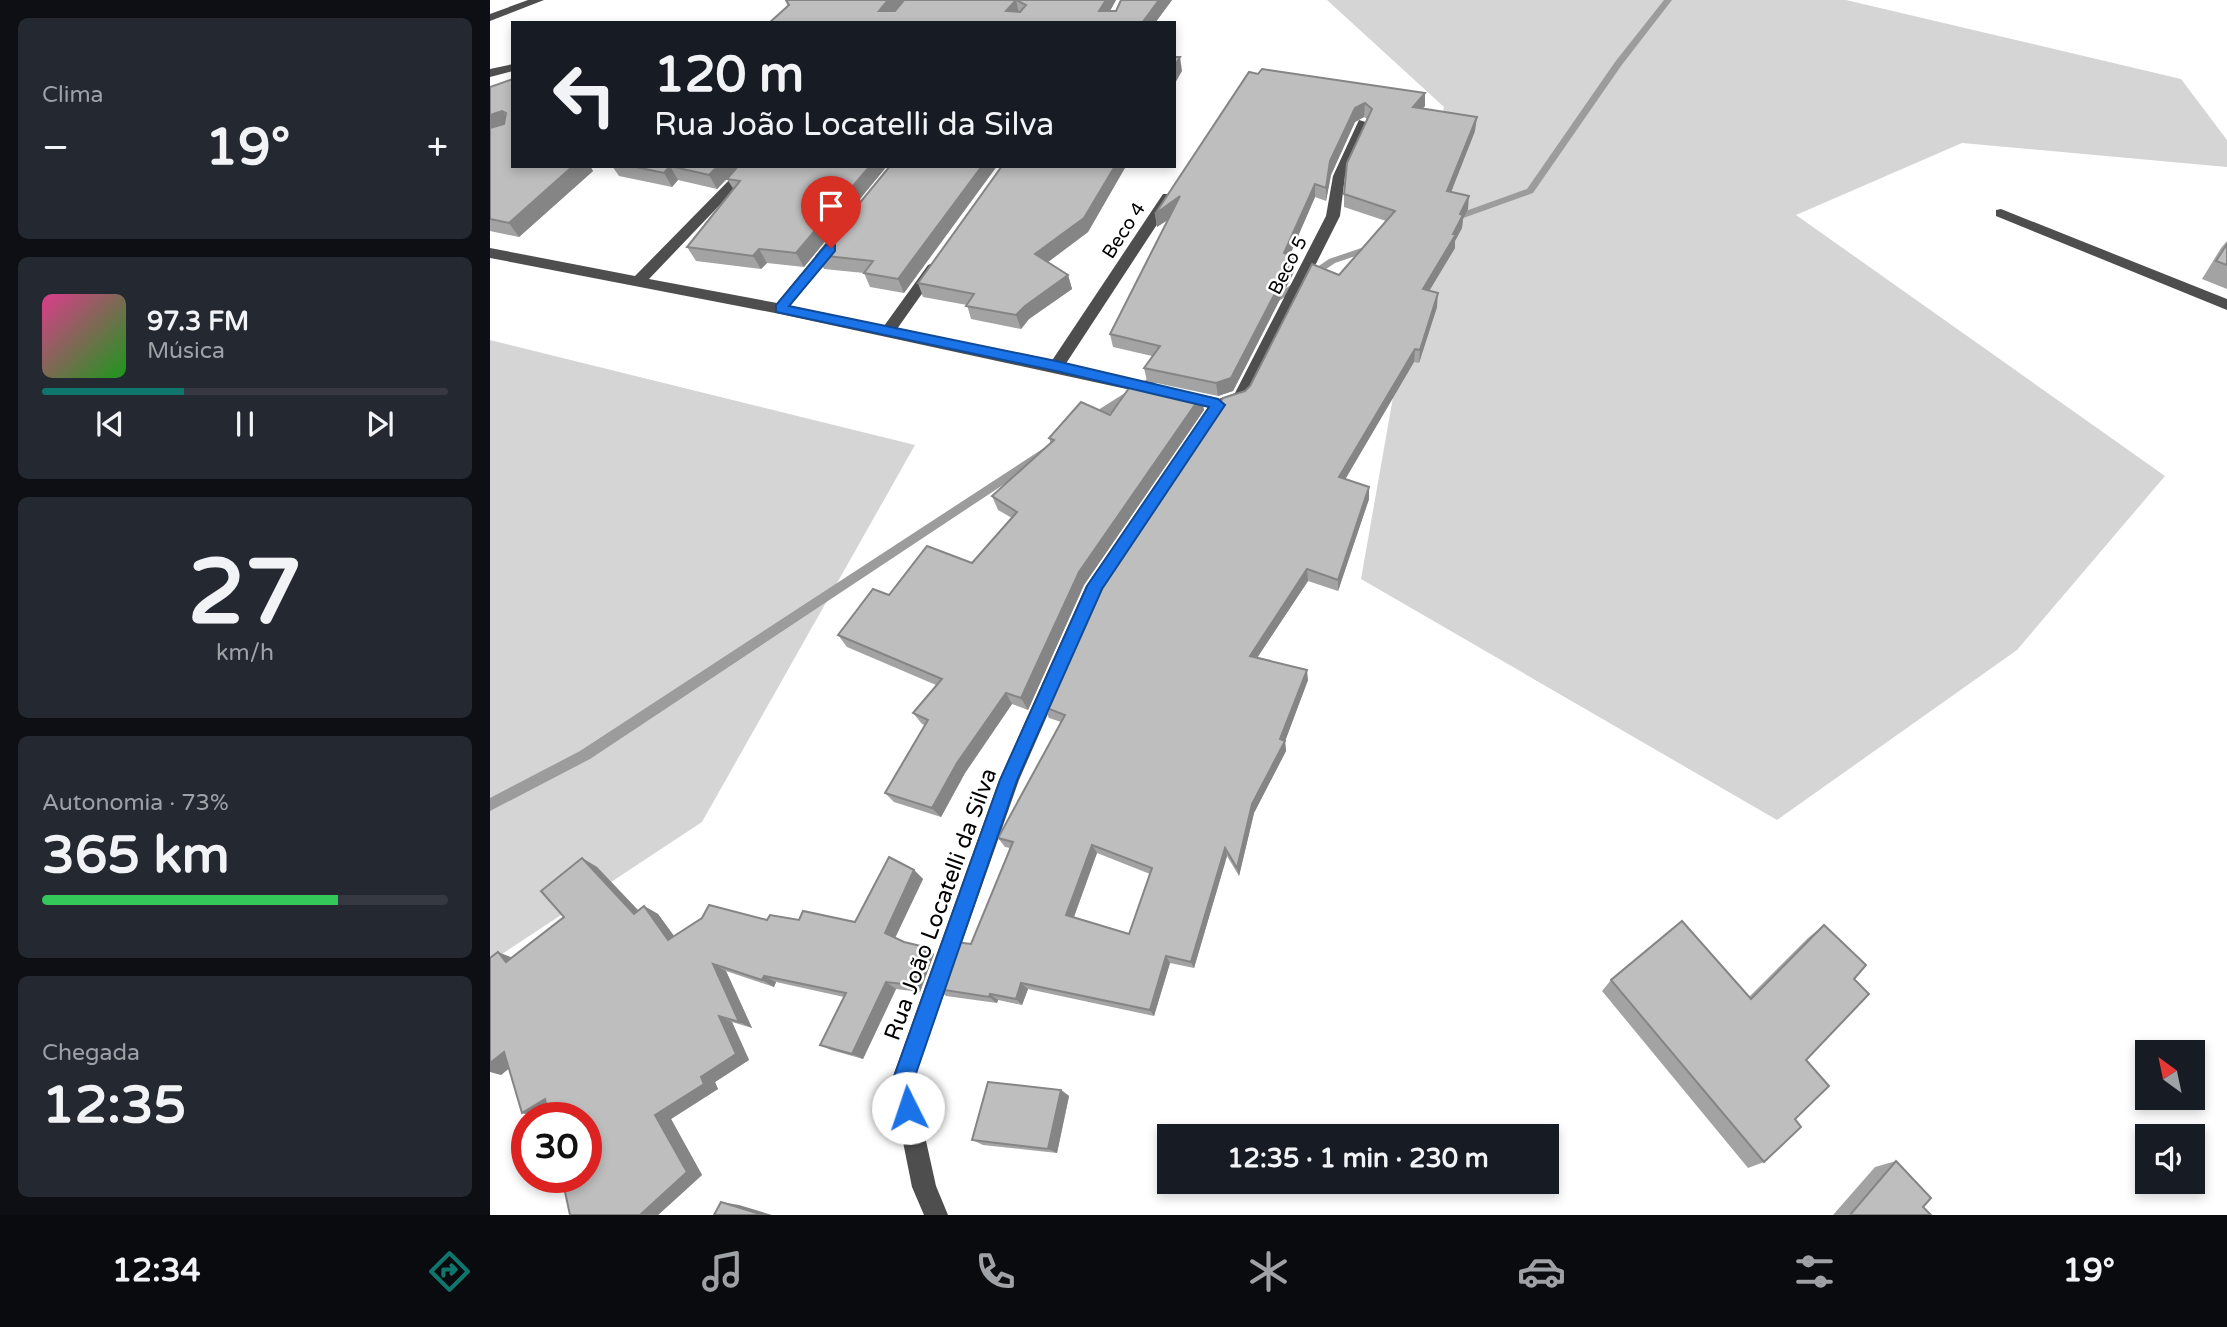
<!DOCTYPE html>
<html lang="pt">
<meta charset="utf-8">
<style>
body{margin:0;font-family:"Varela Round",sans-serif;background:#242831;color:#f1f3f6;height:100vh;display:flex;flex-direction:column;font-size:26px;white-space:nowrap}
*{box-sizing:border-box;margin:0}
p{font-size:23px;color:#9ea1a6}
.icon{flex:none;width:38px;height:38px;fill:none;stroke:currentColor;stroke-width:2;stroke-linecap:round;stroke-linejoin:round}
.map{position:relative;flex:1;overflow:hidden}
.drawer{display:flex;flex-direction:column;gap:18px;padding:18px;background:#0d0f14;width:490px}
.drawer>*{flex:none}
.guide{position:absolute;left:21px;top:21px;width:665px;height:147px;border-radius:0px;box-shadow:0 4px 10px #0003;background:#171b24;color:#f1f3f6;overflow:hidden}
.needle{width:46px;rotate:327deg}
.tools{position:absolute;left:1645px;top:1040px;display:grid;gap:14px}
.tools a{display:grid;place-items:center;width:70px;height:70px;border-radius:0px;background:#171b24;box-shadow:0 4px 10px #0003;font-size:35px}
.speed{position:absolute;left:21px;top:1102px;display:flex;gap:14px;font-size:35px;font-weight:700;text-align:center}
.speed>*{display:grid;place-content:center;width:91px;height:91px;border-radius:50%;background:#171b24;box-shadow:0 4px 10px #0003;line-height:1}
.speed .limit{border:10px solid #d22;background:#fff;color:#111}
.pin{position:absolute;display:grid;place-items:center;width:60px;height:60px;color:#fff;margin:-72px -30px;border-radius:50% 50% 50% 0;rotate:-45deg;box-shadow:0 0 7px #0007}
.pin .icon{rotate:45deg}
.me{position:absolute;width:77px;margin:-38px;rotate:356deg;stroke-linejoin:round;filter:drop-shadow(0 0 5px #0008)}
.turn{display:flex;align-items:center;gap:24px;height:147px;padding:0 28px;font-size:32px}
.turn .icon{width:91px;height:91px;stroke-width:2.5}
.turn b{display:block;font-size:49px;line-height:60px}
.big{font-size:52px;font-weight:800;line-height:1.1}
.drawer .widget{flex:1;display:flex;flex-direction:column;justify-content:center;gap:10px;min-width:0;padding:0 24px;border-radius:10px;background:#242831}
.drawer .dial{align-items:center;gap:0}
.dial b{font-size:91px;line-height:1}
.song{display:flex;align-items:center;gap:21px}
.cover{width:84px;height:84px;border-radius:10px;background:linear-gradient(135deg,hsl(330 70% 55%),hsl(120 70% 35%))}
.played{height:7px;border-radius:4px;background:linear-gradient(90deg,#0f766e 35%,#363941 35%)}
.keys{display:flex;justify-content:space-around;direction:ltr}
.heat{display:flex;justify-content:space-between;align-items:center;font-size:38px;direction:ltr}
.charge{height:10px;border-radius:5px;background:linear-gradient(90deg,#34c759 73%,#363941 0)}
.trip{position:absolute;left:667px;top:1124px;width:402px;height:70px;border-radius:0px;background:#171b24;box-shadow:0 4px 10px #0003;font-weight:800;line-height:70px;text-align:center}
.tabs{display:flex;height:112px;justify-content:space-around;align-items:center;background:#090b0e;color:#9ea1a6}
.tabs .icon{width:49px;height:49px}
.tabs .selected{color:#0f766e}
.tabs b{font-size:32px;color:#f1f3f6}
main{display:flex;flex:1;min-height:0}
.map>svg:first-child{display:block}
.green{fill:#d5d5d5}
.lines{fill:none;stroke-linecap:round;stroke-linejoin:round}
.stream{fill:#9c9c9c;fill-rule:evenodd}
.minor{fill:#4e4e4e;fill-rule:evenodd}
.wall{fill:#a3a3a3;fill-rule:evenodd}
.shaded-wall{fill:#858585}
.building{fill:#bebebe;stroke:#858585;stroke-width:2;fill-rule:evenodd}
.route{fill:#1a73e8;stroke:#114b97;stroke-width:2}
.labels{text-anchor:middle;stroke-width:5;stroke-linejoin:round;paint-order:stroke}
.far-street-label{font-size:19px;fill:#000;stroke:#fff}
.street-label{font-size:23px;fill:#000;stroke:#fff}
</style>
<main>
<section class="drawer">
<div class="widget"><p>Clima</p>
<div class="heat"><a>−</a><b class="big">19°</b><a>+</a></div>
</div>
<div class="widget">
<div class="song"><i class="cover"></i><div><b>97.3 FM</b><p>Música</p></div></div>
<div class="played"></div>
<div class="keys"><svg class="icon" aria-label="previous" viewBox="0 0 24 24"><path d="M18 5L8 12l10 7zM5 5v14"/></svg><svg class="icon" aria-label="pause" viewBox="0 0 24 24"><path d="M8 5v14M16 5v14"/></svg><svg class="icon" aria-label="next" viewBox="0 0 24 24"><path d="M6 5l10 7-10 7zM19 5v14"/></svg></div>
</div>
<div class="widget dial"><b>27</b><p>km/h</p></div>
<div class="widget"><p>Autonomia · 73%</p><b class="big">365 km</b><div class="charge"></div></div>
<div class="widget"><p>Chegada</p><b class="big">12:35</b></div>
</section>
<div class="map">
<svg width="1737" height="1215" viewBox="0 0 1737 1215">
<rect width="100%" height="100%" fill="#fff"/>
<g class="green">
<path d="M837 0H1356L1691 79 1737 140V167L1472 143 1306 215 1675 476 1527 650 1287 820 871 579 954 107Z"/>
<path d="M0 340 425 445 212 822 0 962Z"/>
</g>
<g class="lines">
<g class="stream">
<path d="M1174 0H1182L1131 66 1043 193 965 221H959V217L1037 189 1125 62Z"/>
<path d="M886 243 891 246 889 248 845 263 783 305H775L774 303 839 259Z"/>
<path d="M673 369 678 373 677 376 605 423H597L596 420 597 417Z"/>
<path d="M560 444 564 445 566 448 564 451 100 759 0 811V798L90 751Z"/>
</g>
<g class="minor">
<path d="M38 0H54L0 21V14Z"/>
<path d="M23 64V71L0 77V69Z"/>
<path d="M869 120 879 123 855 176 850 216 759 397 756 401 734 407 612 590 529 780 423 1082 446 1186 458 1215H434L422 1187 401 1082 509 780 596 586 723 401 745 393 836 216 843 176Z"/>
<path d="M253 166H267L159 279 287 303 338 241 343 240 350 244 348 247 300 306 394 326 438 265 443 263 450 268 407 329 561 362 673 194H683L685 197 575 365 664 383 672 389 664 395 290 314 0 258V248L145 276Z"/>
<path d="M1511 209 1737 299V310L1506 216V210Z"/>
</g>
</g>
<g class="wall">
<path d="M295 0H626L620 11H626L631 0H682L665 23 298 6Z"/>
<path d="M759 72 935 106 933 108 985 131 961 192 978 209 973 219 972 228 965 241V248L939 291 947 307 929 363 924 362 855 479 879 499 848 591 818 581 767 658 818 680 795 741 796 751 764 813 749 876 737 856 704 968 680 963 664 1016 538 989 532 1005 508 1000 507 1003 456 996 448 989 481 944 520 848 515 847 508 838 571 722 559 718 554 707 755 391 849 275 896 221 854 207V194L877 119 874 117 865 122 841 175 836 201 825 197 800 255 805 270 743 391 728 396 657 381 654 368 662 356 623 347 620 334 678 220 667 227 665 214ZM607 853 660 874 639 934 584 917Z"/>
<path d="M23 79V166H100L103 171 29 237 0 231V87Z"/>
<path d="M122 166H397L314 267 277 263 271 269 206 261 197 247 244 190 237 179 240 176 227 189 188 180 182 187 129 176Z"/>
<path d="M400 166H507L414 293 380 287 374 273 334 269 327 255Z"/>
<path d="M512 166H636L598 232 558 262 578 275 582 289 539 319 531 329 481 319 477 305 433 297 428 283Z"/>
<path d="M1737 241V289L1712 279 1731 248Z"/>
<path d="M711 396 714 410 594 585 538 710 522 704 475 773 451 817 404 802 395 793 435 725 432 724 423 713 446 685 357 647 348 635 399 595 482 563 522 518 508 510 502 496 561 444 559 438 620 415Z"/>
<path d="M92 858 107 867 149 911 154 906 168 914 184 936 277 920H309L365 922 424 870 433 879 405 938 414 942 435 947 444 954 430 992 406 989 373 1059 341 1050 330 1045 354 997 286 982 284 987 236 971 262 1028 242 1022 259 1060 225 1082 228 1089 181 1119 212 1175 168 1215H80L58 1113 50 1117 32 1113 19 1068 11 1075 22 957 74 917Z"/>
<path d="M1334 925 1364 979 1316 1060 1305 1119 1274 1162 1258 1168 1112 991 1121 980 1259 997 1318 938Z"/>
<path d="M571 1090 579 1096 567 1153 493 1145 482 1140Z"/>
<path d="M1406 1161 1433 1207 1441 1215H1343L1385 1167Z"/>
</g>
<g class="shaded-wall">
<path d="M398 0H414L396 23 389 11Z"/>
<path d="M526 0 529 14 516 11Z"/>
<path d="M616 0H626L613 23 609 11Z"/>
<path d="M669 0H682L665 23H652Z"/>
<path d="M690 57 692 71 684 85V67Z"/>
<path d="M935 93V106L922 120 923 107Z"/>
<path d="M875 103 874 117 865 122 841 175 836 201V188L840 161 865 108Z"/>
<path d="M12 111 22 125 0 133V115Z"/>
<path d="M987 117 985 131 956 205 957 191Z"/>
<path d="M83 166H100L103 171 29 237 19 223Z"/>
<path d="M180 166 188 180 182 187 174 173Z"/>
<path d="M228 166H249L227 189 219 175Z"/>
<path d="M380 166H397L314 267 306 253Z"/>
<path d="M492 166H507L414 293 408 279Z"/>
<path d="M625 166H636L598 232 550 268 545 254Z"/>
<path d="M825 184V197L795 266 794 253Z"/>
<path d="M690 196 693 209 667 227 665 214Z"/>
<path d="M979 196 978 209 973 219 972 228 965 241V248L932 303 933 289 963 234 970 214Z"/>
<path d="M269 249 277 263 271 269 263 256Z"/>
<path d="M804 257 805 270 743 391 728 396 726 383Z"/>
<path d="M578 275 582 289 539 319 531 329 526 315 535 306Z"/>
<path d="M948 293 947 307 929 363 930 350Z"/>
<path d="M925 349 924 362 849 490V477Z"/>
<path d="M711 396 714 410 594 585 538 710 531 698 589 572Z"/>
<path d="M879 487V499L848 591V580Z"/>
<path d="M817 569 818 581 761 667 760 656Z"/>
<path d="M817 670 818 680 794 744 795 741 796 751 764 813 749 876 747 868 762 804 790 739Z"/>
<path d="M516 693 522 704 475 773 451 817 442 808 467 763Z"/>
<path d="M602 845 607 853 582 922 576 915Z"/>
<path d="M735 848 737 856 704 968 701 962Z"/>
<path d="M92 858 107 867 159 922 144 914Z"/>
<path d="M424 870 433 879 404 940 395 933Z"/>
<path d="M154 906 168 914 192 947 178 940Z"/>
<path d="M435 947 444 954 430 992 421 985Z"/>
<path d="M8 952 26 959 16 962Z"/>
<path d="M676 956 680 963 664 1016 660 1010Z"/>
<path d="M223 964 236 971 262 1028 249 1022Z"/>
<path d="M274 976 286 982 284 987 272 980Z"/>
<path d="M396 982 406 989 373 1059 362 1054Z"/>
<path d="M531 983 538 989 532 1005 526 999Z"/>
<path d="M500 994 508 1000 507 1003 499 997Z"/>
<path d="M229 1016 242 1022 259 1060 225 1082 228 1089 181 1119 212 1175 168 1215H150L165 1115 211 1077Z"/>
<path d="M14 1052 33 1057 11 1075 0 1072V1063Z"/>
<path d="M571 1090 579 1096 567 1153 558 1149Z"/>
<path d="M55 1099 72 1104 50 1117 32 1113Z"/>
<path d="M231 1202 249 1205 282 1215H273Z"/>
</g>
<g class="building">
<path d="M296 0H398L389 11H405L414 0H616L609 11H626L631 0H669L652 23H279L299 5ZM526 0 536 5 530 12 516 11Z"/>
<path d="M684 57H690L684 67Z"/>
<path d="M772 69 935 93 923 107 987 117 957 191 979 196 970 214 973 215 963 234H966L933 289 948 293 930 350 925 349 849 477 879 487 848 580 817 569 760 656 817 670 790 739 795 741 762 804 747 868 735 848 701 962 676 956 660 1010 531 983 526 999 500 994 499 997 448 989 466 942 481 944 523 842 508 838 575 715 554 707 610 580 733 398 755 391 760 386 822 264 849 275 905 211 854 194 857 163 882 109 875 103 865 108 840 161 836 188 825 184 794 253 804 257 741 378 726 383 654 368 670 346 620 334 690 196 665 214 759 72 768 74ZM602 845 662 868 639 934 576 915Z"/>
<path d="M23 79V166H83L19 223 0 219V128L14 124 16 113 12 111 0 115V87Z"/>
<path d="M141 166H228L219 175 180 166 174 173Z"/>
<path d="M248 166H380L306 253 269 249 263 256 197 247 250 181 237 179Z"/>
<path d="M400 166H492L408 279 374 273 383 261 327 255Z"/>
<path d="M512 166H625L594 218 545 254 578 275 535 306 526 315 476 306 484 294 428 283Z"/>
<path d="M1737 244V265L1726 261Z"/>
<path d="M644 381 711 396 589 572 531 698 516 693 467 763 442 808 395 793 438 720 423 713 452 679 348 635 383 589 399 595 437 546 482 563 527 512 502 496 564 440 559 438 591 402 620 415Z"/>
<path d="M399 857 424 870 395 933 414 942 435 947 421 985 396 982 362 1054 330 1045 356 993 274 976 272 980 223 964 249 1022 229 1016 246 1054 211 1077 214 1084 165 1115 197 1172 150 1215H80L72 1178H96V1118H59L55 1099 32 1113 14 1052 0 1063V958L8 952 16 962 74 917 51 891 92 858 144 914 154 906 178 940 212 918 219 905 277 920 280 915 309 920 313 911 365 922Z"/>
<path d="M1192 921 1261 999 1334 925 1376 965 1364 979 1379 994 1316 1060 1339 1086 1305 1119 1311 1127 1274 1162 1121 980Z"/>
<path d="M498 1082 571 1090 558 1149 482 1140Z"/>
<path d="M1406 1161 1441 1198 1433 1207 1441 1215H1360Z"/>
<path d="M231 1202 273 1215H224Z"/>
</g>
<path class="route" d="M341 244 345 245V251L299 306 566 361 728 399 735 405 612 589 527 780 423 1082 428 1108 425 1116 418 1119 410 1116 402 1082 510 780 597 586 719 407 566 371 286 312V305L336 245Z"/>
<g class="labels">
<g class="far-street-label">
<text transform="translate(633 230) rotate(-57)" y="7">Beco 4</text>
<text transform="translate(797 265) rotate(-63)" y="7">Beco 5</text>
</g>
<g class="street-label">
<text transform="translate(450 904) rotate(-70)" y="8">Rua João Locatelli da Silva</text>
</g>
</g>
</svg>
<div class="tools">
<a><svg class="needle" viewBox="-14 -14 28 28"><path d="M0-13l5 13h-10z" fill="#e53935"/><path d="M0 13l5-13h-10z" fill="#9ea1a6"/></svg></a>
<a><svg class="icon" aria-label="sound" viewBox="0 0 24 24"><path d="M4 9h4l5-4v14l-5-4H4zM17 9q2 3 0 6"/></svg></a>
</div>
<div class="speed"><div class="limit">30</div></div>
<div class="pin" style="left:341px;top:248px;background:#d93025"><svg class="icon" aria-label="arrive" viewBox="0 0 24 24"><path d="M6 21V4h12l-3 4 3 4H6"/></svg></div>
<svg class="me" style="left:418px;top:1108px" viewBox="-20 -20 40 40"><circle r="19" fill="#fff"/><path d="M0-13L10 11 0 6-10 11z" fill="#1a73e8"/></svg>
<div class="trip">12:35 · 1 min · 230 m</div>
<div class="guide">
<div class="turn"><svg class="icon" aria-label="left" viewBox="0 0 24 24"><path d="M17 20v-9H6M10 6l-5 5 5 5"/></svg><div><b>120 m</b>Rua João Locatelli da Silva</div></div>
</div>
</div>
</main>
<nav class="tabs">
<b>12:34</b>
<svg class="icon selected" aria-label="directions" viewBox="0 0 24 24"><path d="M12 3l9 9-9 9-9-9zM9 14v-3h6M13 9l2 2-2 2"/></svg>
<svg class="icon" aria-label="music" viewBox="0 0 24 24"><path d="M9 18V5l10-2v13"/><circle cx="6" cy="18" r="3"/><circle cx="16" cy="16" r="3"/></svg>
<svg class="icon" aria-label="phone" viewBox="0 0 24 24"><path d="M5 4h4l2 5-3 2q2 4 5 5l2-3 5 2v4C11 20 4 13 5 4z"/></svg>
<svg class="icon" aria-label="climate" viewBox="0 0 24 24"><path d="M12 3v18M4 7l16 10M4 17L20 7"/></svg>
<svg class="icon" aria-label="car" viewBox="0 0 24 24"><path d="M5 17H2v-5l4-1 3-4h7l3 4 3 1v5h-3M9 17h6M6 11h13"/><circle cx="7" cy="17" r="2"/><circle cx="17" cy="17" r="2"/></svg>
<svg class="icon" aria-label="filters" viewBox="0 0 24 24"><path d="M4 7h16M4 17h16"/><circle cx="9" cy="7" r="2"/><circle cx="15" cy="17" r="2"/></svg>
<b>19°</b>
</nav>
